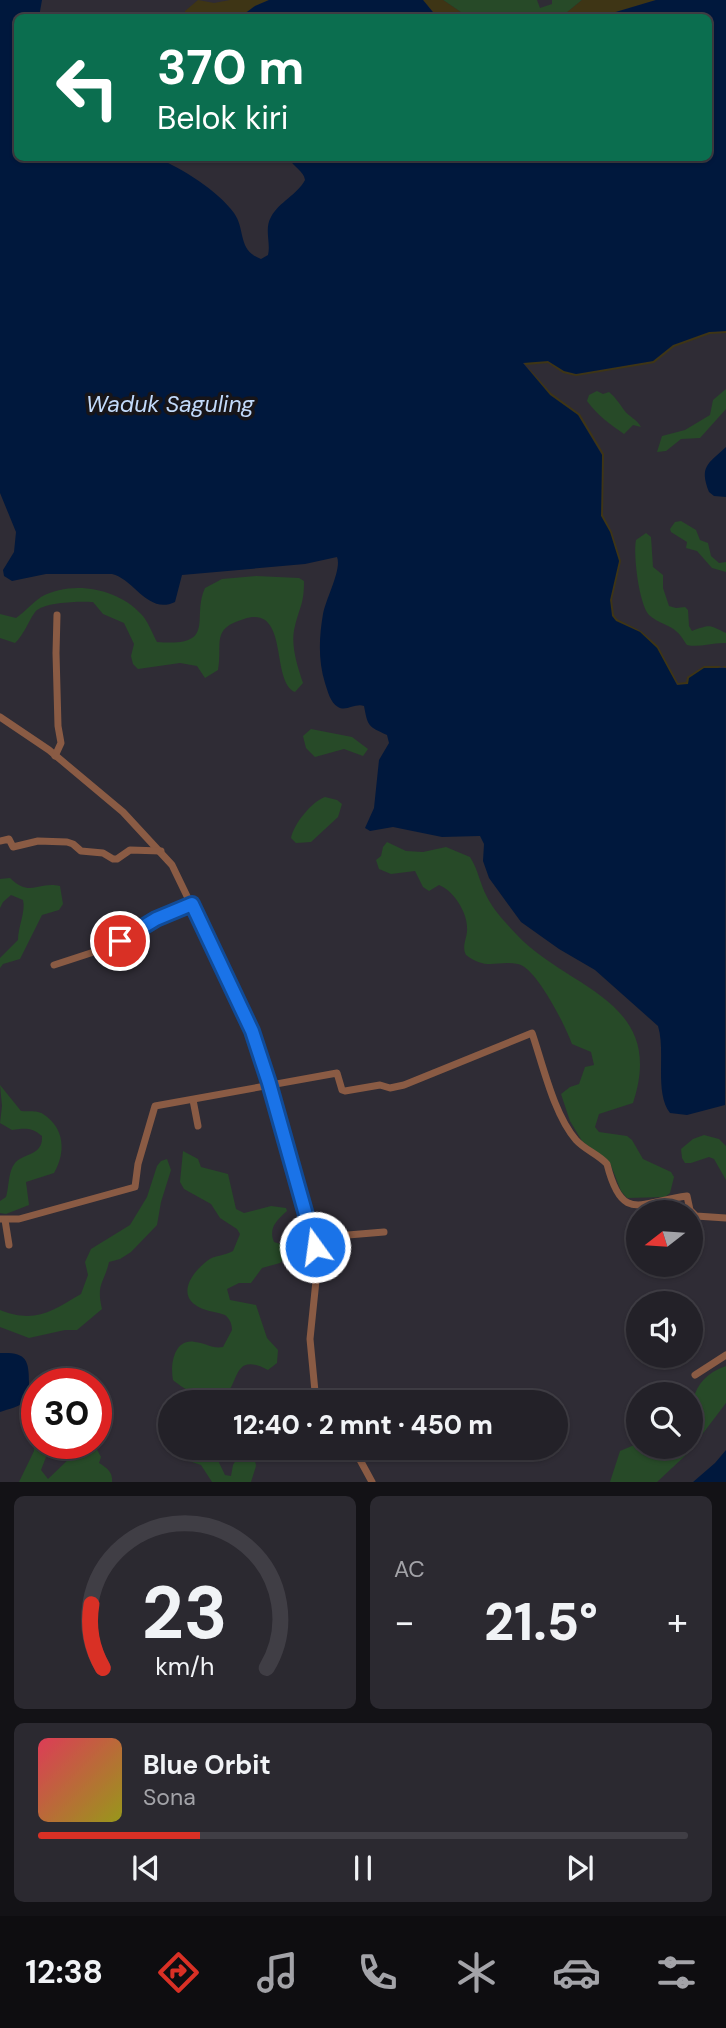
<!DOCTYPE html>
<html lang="id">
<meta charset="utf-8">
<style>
body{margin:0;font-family:"DM Sans",sans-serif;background:#2b2930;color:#f1f3f6;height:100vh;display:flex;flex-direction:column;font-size:26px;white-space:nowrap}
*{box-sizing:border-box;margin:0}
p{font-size:23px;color:#a3a3a8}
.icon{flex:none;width:38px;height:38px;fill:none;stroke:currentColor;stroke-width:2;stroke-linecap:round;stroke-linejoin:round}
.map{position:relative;height:1482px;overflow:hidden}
.details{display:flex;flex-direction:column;gap:14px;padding:14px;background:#131216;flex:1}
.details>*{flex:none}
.banner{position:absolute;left:14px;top:14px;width:698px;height:147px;border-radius:10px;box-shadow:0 2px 5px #0004,0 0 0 2px #403e45;background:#0b6e4f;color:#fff;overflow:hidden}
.needle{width:46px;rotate:253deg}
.controls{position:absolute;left:626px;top:1200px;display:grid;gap:14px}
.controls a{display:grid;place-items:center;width:77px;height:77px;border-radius:50%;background:#232128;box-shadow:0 2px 5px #0004,0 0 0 2px #403e45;font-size:35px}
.speed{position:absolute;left:21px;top:1368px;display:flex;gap:14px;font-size:35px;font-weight:700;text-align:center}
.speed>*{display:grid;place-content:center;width:91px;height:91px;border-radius:50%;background:#232128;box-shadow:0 2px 5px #0004,0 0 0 2px #403e45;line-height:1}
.speed .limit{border:10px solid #d22;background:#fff;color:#111}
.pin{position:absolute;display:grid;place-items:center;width:60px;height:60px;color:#fff;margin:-30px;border:4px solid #fff;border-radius:50%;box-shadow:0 2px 7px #0007}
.me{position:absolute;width:77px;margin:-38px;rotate:346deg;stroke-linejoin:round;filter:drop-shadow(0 0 5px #0008)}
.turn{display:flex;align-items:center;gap:24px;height:147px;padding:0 28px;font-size:32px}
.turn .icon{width:91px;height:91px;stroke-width:2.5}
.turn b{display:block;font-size:49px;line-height:60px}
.big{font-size:52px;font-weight:800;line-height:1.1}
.details .tile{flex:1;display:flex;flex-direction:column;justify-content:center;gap:10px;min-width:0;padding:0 24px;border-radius:10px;background:#2b2930}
.details .dial{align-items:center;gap:0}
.dial svg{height:182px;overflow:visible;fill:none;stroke:#403e45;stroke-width:7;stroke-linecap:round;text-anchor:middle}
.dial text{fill:#f1f3f6;stroke:none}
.song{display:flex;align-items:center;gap:21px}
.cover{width:84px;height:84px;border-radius:10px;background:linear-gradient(135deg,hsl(350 70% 55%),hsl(60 70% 35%))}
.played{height:7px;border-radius:4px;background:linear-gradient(90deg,#d93025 25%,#403e45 25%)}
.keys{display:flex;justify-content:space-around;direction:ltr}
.heat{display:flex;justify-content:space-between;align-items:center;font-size:38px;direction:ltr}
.details .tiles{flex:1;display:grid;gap:14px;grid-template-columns:1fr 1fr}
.tile:last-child{grid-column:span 2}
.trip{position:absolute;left:158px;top:1390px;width:410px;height:70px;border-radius:35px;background:#232128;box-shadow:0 2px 5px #0004,0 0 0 2px #403e45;font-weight:800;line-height:70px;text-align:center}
.tabs{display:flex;height:112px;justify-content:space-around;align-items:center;background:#0e0d10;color:#a3a3a8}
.tabs .icon{width:49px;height:49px}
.tabs .selected{color:#d93025}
.tabs b{font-size:32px;color:#f1f3f6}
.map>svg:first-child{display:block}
.green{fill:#274a28}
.sand{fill:#3e3515}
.water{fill:#00183d}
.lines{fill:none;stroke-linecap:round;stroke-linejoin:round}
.minor{stroke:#8a5b44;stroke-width:7}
.route-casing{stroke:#114b97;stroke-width:18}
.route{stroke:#1a73e8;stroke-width:12}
.labels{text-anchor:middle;stroke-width:7;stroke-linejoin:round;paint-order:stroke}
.water-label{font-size:23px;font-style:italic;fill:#c2dafa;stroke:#171519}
</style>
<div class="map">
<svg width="726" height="1482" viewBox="0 0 726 1482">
<rect width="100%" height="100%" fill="#2f2c35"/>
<g class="green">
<path d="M443 0H537L540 8 552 4V0H582L560 18 468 17Z"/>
<path d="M726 389V409L700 438 681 439 666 451 657 452 662 436 685 430 710 415 713 400Z"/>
<path d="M597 391 603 394 609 392C616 398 619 403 624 410 629 417 637 419 641 427L633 425 624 434C611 425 597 415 587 401L589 395Z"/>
<path d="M681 521 696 530 700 540 708 543 711 556 719 563 726 562V572L712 568 697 551 686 548 687 542 671 532 670 529 675 522Z"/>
<path d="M646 533 651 537 653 567 663 575V588L669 606 676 608 685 607 688 610 689 626 692 631C711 624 709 625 726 633V643C713 642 699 648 687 645 684 641 681 635 677 632 671 625 659 624 649 615 639 604 633 554 636 540Z"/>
<path d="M256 576 299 578 304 581C304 604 300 606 295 626 290 644 297 665 303 683L295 692C270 682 290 604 244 619 210 629 223 643 218 670L205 678 197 666 180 663 138 669 133 664 131 656 134 644 124 623 103 614 93 602C80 601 48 602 37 610 31 615 25 634 15 643L0 638V614L16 618C25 612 32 603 41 597 72 580 117 588 141 614 148 621 152 633 157 642 218 647 191 619 205 588L222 579Z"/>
<path d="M311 729 352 737 368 749 363 756 344 749 315 757 306 748 303 736Z"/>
<path d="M325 797 337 800 342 804 338 817 311 842 296 843 291 838C293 825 312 801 325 797Z"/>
<path d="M387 842 406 851 423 852 446 847 470 857C478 869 480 884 487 897 494 911 506 923 517 935 569 990 667 1000 633 1103L599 1114 595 1127 599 1132 627 1136 632 1140 643 1159 671 1172 674 1177 670 1193 665 1197 627 1198 621 1191 610 1163 582 1141 570 1121 561 1094 570 1087 579 1084 585 1067 594 1065 591 1052 572 1044C566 1027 536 967 518 964 496 960 487 971 466 955 461 945 468 938 467 927 467 912 453 890 439 885L429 891 423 887 415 871 391 874 379 869 376 860 381 856 383 847Z"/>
<path d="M10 878C31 898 37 881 60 886L63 904 59 910 42 915 20 959 3 964 0 968V958L18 940C18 927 26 911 23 900L11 895 3 902 0 908V879Z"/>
<path d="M0 1085 21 1111C28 1112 37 1110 43 1114 65 1128 66 1153 54 1173L26 1182 29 1205 6 1214 0 1213V1201L6 1197C9 1188 8 1171 15 1163 25 1152 43 1156 42 1136 32 1127 24 1128 12 1130L0 1123 2 1106Z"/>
<path d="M704 1135 719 1139 726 1146V1180L714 1159 709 1157 691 1163H685L682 1158 681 1149 693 1139Z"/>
<path d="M183 1151 198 1159 201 1167 228 1174 236 1209 244 1213 271 1206 286 1208 287 1211C277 1220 268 1228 274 1242L287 1246 288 1256 280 1263 262 1268 251 1283H239L227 1289 230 1300 256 1305 267 1338 278 1350 277 1363 268 1370C232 1351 240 1384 224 1396 211 1405 183 1389 173 1380 170 1365 174 1338 195 1342 206 1343 212 1349 223 1347L232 1330C232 1324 230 1319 225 1315 218 1312 210 1312 203 1309 175 1298 190 1274 207 1261 214 1255 225 1256 233 1251L240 1234 237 1229 220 1218 211 1204 184 1189 180 1182Z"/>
<path d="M167 1159 171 1170 161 1202 157 1225 131 1252 120 1259 109 1262C104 1284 96 1283 102 1309L77 1330H65L29 1338 0 1327V1310C35 1324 52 1311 81 1294L88 1275 85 1262 91 1249 130 1225 147 1197 157 1166 161 1161Z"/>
<path d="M726 1366V1403L688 1453 657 1482H610L620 1451 639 1443V1447H691C691 1412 686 1380 726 1366Z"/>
<path d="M37 1434V1444H51L41 1470 48 1479 71 1457 69 1444H94L101 1457 99 1463C107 1468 113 1472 112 1482H19L34 1451 33 1438Z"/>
<path d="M212 1448 225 1475 231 1476 233 1465 236 1460 249 1458 255 1460 256 1466 251 1482H212L201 1465 189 1461 188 1454 201 1452Z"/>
</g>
<g class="sand">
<path d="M198 0 214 3 230 0H269L255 6 240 17 183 18 185 11Z"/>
<path d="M423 0H443L468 17H437Z"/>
<path d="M582 0H656L599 17 560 18Z"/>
<path d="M726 331V333L710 334 674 347 654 363 576 376 563 373 548 363 526 365 551 393 580 414 604 454 603 515 612 532 621 561 612 600 614 615 617 619 641 631 658 646 678 683 686 682 687 677 704 666H726V668L722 666 688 684 678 685 640 632 616 621 612 616 610 600 619 561 610 532 601 516 602 454 578 415 550 395 523 362 548 361 564 371 576 374 653 361 673 345 709 332Z"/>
</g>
<g class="water">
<path d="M0 0H42L39 17 18 18V158H157C182 168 218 191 234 213 246 230 237 250 261 259L268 255C271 243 264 229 271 217 279 202 298 194 305 180 304 171 293 167 289 158H709V18L599 17 656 0H726V331L709 332 673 345 653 361 576 374 564 371 548 361 523 363 550 395 578 415 602 455 601 516 610 532 619 561 610 600 612 616 616 621 640 632 657 648 677 685 688 684 689 678 704 668H726L725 1105 687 1115 670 1113C654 1092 666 1052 658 1026L595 970 559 949 521 922 489 878 483 861 484 844 480 836 442 837 393 827 370 831 365 828 374 808 379 760 389 743 387 735C368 726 368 727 364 706 355 703 346 712 338 707 330 702 328 692 325 683 318 661 319 637 323 614 326 598 342 569 337 557L305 564 182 575 175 602C148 615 134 579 112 574H46L12 581 4 576 3 570 14 552 16 532 0 493Z"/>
<path d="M269 0H423L437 17H240L255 6Z"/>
<path d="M726 447V497L714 496 709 492C699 466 708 464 726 447Z"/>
<path d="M0 1353C26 1352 29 1359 29 1383 29 1388 29 1395 26 1400 21 1407 8 1409 0 1412Z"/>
<path d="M726 1450V1482H693L715 1463Z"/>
</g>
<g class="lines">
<g class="minor">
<path d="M0 717 49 750 123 812 172 865 252 1031 269 1083 315 1247 317 1271 310 1339 316 1402"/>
<path d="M55 756 61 743 58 726 56 653 57 615"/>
<path d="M0 841 9 839 13 847 38 841 67 842 73 844 81 851 103 853 113 859H117L130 850 161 851"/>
<path d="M54 965 103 949 142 930 156 919 192 904"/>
<path d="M193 1100 198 1126"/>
<path d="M0 1219H19L135 1187 138 1164 155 1106 337 1073 342 1090 345 1091 380 1085 390 1088 404 1085 532 1033C543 1065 554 1115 576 1140 585 1150 598 1154 607 1164 622 1224 640 1202 687 1196L690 1210 696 1216 726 1218"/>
<path d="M5 1220 9 1245"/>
<path d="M313 1240 324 1237 384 1232"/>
<path d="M695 1375 726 1355"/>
<path d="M353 1447 372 1482"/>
</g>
</g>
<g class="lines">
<g class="route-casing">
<path id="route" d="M120 941 156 919 192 904 252 1031 269 1083 315 1247"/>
</g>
<use href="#route" class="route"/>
</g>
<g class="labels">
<g class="water-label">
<text x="170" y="412">Waduk Saguling</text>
</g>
</g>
</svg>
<div class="controls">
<a><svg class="needle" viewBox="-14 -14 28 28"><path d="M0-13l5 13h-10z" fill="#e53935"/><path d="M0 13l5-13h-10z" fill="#a3a3a8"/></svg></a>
<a><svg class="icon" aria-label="sound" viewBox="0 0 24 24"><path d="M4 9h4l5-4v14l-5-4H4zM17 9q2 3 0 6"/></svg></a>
<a><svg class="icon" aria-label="search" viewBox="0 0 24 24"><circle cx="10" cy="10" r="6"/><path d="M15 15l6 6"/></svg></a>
</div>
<div class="speed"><div class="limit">30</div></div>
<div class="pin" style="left:120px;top:941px;background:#d93025"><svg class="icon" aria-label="arrive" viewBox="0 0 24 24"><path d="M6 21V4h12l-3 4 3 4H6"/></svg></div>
<svg class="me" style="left:315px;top:1247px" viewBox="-20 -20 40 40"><circle r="17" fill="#1a73e8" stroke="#fff" stroke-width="3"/><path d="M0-11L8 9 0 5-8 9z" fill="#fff"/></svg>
<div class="trip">12:40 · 2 mnt · 450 m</div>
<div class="banner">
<div class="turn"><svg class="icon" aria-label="left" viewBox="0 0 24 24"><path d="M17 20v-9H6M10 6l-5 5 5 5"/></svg><div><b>370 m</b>Belok kiri</div></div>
</div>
</div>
<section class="details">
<div class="tiles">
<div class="tile dial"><svg viewBox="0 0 100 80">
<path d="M14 69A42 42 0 1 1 86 69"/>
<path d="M14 69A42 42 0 0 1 9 41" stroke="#d93025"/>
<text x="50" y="56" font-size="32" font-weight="700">23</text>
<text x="50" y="72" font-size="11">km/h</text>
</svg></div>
<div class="tile"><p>AC</p>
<div class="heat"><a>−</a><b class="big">21.5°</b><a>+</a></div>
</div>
<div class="tile">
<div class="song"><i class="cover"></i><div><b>Blue Orbit</b><p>Sona</p></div></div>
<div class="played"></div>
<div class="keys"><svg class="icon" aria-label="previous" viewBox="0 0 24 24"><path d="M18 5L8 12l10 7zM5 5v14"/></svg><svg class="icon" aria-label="pause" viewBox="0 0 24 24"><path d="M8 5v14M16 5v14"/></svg><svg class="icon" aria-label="next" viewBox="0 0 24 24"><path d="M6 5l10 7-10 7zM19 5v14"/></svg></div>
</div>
</div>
</section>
<nav class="tabs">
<b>12:38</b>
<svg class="icon selected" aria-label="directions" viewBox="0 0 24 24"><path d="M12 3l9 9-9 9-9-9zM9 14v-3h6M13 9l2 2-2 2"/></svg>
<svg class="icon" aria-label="music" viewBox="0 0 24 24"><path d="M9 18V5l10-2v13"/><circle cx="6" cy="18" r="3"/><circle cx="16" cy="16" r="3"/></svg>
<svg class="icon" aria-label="phone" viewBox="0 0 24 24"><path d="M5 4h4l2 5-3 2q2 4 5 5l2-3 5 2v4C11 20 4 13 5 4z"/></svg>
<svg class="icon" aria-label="climate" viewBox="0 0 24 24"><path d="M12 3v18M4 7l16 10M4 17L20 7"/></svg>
<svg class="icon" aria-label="car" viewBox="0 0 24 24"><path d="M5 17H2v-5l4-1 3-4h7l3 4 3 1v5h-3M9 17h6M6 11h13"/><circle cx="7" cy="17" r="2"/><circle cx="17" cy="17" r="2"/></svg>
<svg class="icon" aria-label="filters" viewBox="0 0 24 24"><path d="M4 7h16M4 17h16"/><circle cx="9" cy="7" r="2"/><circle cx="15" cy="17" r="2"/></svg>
</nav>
